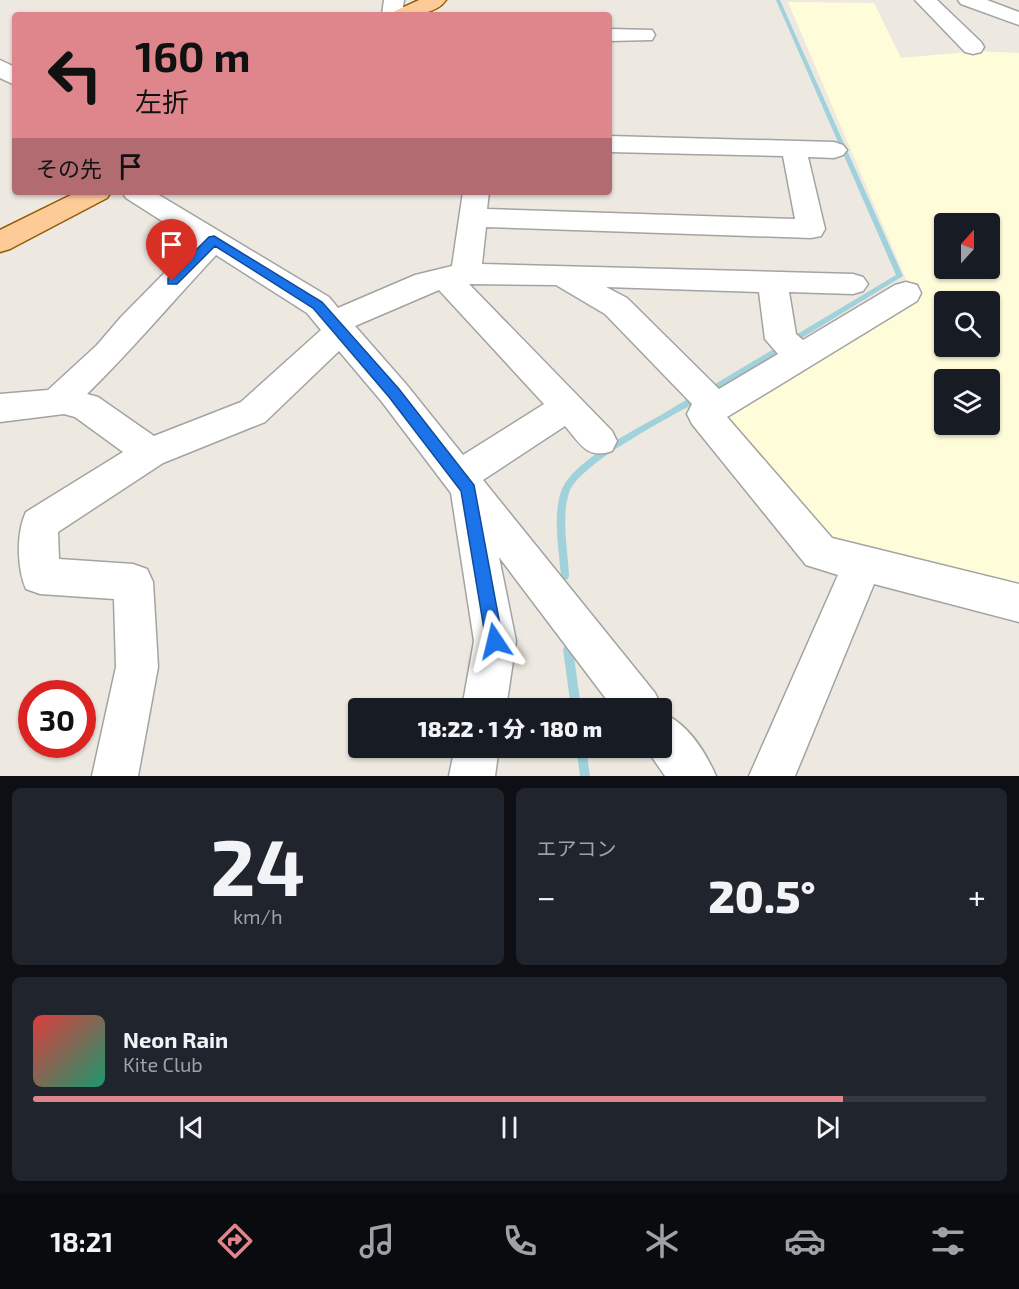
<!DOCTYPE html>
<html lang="ja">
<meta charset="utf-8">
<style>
body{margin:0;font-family:"Exo 2","Noto Sans JP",sans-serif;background:#20242c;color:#f1f3f6;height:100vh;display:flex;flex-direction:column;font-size:22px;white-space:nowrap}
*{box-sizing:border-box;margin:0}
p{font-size:20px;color:#9ea1a6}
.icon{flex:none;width:33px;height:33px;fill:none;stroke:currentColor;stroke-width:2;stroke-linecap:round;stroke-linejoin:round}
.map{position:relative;height:776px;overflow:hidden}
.drawer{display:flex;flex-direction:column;gap:12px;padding:12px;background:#0d0f14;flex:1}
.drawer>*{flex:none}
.hud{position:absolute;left:12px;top:12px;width:600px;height:183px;border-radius:6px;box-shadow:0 2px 4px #0004;background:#df868c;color:#111;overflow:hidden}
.needle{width:39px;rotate:21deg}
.controls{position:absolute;left:934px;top:213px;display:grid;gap:12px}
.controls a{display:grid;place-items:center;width:66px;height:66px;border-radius:6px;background:#171b24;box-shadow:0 2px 4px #0004;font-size:30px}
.speed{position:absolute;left:18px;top:680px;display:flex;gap:12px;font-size:30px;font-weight:700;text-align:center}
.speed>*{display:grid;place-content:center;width:78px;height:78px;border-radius:50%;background:#171b24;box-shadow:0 2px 4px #0004;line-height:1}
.speed .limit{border:9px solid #d22;background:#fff;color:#111}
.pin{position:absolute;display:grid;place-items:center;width:51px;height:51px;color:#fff;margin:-62px -26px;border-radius:50% 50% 50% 0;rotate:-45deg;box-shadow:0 0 6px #0007}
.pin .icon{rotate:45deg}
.me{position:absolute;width:66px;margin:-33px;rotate:350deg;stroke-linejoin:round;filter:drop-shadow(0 0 4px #0008)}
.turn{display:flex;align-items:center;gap:21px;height:126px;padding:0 24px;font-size:27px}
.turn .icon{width:78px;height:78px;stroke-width:2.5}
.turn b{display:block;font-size:42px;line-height:51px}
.then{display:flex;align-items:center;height:57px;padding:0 24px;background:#0003;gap:12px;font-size:22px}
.big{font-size:45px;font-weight:800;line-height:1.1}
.drawer .widget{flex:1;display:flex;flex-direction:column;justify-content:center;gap:9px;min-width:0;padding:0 21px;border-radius:9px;background:#20242c}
.drawer .dial{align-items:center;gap:0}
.dial b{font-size:78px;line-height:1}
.song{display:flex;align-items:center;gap:18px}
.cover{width:72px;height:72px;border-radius:9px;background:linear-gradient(135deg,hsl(0 70% 55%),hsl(160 70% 35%))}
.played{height:6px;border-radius:3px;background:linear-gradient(90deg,#df868c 85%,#363941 85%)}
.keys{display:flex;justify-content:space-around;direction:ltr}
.heat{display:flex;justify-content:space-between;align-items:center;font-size:33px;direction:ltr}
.drawer .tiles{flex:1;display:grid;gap:12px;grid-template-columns:1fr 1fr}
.widget:last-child{grid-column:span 2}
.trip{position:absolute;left:348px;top:698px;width:324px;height:60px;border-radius:6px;background:#171b24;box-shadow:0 2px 4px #0004;font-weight:800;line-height:60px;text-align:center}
.dock{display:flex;height:96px;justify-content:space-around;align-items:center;background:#090b0e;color:#9ea1a6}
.dock .icon{width:42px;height:42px}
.dock .selected{color:#df868c}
.dock b{font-size:27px;color:#f1f3f6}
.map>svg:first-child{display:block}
.education{fill:#fffdd9;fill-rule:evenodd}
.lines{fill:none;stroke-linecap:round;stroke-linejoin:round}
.stream{fill:#a1d2dc;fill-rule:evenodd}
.minor-casing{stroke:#a3a3a3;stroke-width:3}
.major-casing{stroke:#945b00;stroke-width:3}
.minor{fill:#fff;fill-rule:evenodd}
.major{fill:#fccb98;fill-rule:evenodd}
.route{fill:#1a73e8;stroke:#114b97;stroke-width:1.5}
</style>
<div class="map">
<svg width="1019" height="776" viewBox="0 0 1019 776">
<rect width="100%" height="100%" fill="#ede9e1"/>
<path class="education" d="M788 2 874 3 901 58 978 51 1019 53V591L828 545 720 411 913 296ZM945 224H990V268H945ZM945 302H990V346H945ZM945 380H990V424H945Z"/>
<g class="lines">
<g class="stream">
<path d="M776 0H780L903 276 792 344 789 343 788 341 789 339 896 275Z"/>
<path d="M782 344 786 347 785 349 711 394H705L704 392 705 390Z"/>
<path d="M697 395 700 396 701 398 700 400C671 417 579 463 569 493 561 519 568 550 569 576L568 579 565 580 562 579 561 576C559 550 552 514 562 489 574 461 634 430 661 415 673 408 684 400 697 395Z"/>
<path d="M568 644 571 646 573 649 581 708H571L563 649 565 646Z"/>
<path d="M576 747H586L590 776H580Z"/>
</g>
<g class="minor-casing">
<g id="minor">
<path d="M384 0H404L402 15H382Z"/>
<path d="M915 0H937L981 42 984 47 981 52 973 54 965 52Z"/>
<path d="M958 0H987L1019 12V25L961 4Z"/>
<path d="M609 29 652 30 655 35 652 40 609 41Z"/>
<path d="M0 60 15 67V85L0 78Z"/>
<path d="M609 136 834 142 843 145 847 150 843 155 834 158 808 157 825 229 821 236 811 238 486 227 482 264 853 274 863 277 868 284 863 291 853 294 789 292 796 334 803 340 895 285 906 282 917 285 921 293 917 301 727 417 832 538 1019 584V622L874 584 795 776H749L838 575 806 565 692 424 687 414 692 404 605 314 556 285 469 284 612 431 617 441 612 451C587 460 580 443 565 426L483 480 655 693 662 708H613L499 557 516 641 506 708H462L474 641 451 493 382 402 339 351 265 422 163 463 58 532 59 559 133 564 147 569 153 582 158 667 138 776H92L116 667 114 599 40 594 26 589C17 568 16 533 26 512L123 452 75 417 64 414 0 422V394L48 390 97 345 121 317 195 242 126 198 122 192H154L329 297 338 308 415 275 452 266 463 192H489L487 209 795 219 783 156 609 152ZM216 255 307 313 321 330 241 402 154 436 98 397 87 394C132 350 173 301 216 255ZM606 287 759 292 765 339 778 354 719 389 627 298ZM439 290 544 404 463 455 406 384 355 326Z"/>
<path d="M662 713C687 723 705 751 716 776H665L645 747H662Z"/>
<path d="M455 747H499L495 776H449Z"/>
</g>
</g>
<g class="major-casing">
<g id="major">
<path d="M419 0H446C435 16 409 15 392 15L395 11Z"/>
<path d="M77 192H111L107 198 10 249 0 252V230Z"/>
</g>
</g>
<use href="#minor" class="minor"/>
<use href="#major" class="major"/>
</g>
<path class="route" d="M214 236 322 302 399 389 474 485 503 641 501 647 495 650 489 647 486 641 461 491 389 397 313 308 215 246 177 284H168V278L209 237Z"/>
</svg>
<div class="controls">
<a><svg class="needle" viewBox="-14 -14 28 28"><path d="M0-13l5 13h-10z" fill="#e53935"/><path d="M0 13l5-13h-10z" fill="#9ea1a6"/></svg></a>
<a><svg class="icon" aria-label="search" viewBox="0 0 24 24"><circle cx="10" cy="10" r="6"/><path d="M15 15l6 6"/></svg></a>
<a><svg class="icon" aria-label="layers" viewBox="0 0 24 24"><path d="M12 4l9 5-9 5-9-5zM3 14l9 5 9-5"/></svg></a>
</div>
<div class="speed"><div class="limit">30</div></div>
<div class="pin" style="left:172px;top:281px;background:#d93025"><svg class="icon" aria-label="arrive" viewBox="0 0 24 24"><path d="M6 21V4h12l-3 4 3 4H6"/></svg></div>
<svg class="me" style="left:495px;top:641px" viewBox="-20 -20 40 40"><path d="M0-17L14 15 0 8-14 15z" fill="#1a73e8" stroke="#fff" stroke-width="4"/></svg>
<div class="trip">18:22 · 1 分 · 180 m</div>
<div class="hud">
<div class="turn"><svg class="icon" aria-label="left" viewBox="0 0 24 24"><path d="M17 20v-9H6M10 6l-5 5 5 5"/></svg><div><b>160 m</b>左折</div></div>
<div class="then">その先<svg class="icon" aria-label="arrive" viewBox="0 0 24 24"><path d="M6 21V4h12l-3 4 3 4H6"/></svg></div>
</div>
</div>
<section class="drawer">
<div class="tiles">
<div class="widget dial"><b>24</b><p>km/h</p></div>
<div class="widget"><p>エアコン</p>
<div class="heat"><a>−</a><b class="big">20.5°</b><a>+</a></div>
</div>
<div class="widget">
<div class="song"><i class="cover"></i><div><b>Neon Rain</b><p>Kite Club</p></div></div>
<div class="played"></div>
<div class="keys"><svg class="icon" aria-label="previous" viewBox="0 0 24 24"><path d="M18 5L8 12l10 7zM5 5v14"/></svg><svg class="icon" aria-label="pause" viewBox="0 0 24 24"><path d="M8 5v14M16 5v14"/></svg><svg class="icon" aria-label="next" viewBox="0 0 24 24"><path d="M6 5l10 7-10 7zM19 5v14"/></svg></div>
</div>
</div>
</section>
<nav class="dock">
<b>18:21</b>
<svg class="icon selected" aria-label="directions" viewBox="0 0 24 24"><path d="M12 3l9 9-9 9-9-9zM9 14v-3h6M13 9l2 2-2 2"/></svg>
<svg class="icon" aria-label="music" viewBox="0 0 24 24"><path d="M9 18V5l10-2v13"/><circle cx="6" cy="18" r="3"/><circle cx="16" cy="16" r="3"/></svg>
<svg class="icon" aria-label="phone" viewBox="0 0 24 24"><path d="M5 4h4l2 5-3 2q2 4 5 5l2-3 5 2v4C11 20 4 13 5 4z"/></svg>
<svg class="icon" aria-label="climate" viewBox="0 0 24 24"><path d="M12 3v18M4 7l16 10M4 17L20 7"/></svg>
<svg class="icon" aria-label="car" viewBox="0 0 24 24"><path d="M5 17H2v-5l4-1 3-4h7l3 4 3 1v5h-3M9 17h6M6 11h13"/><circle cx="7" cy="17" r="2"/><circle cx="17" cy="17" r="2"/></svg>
<svg class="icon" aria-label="filters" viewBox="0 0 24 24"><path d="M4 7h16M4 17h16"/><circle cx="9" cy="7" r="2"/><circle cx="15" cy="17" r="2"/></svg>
</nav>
